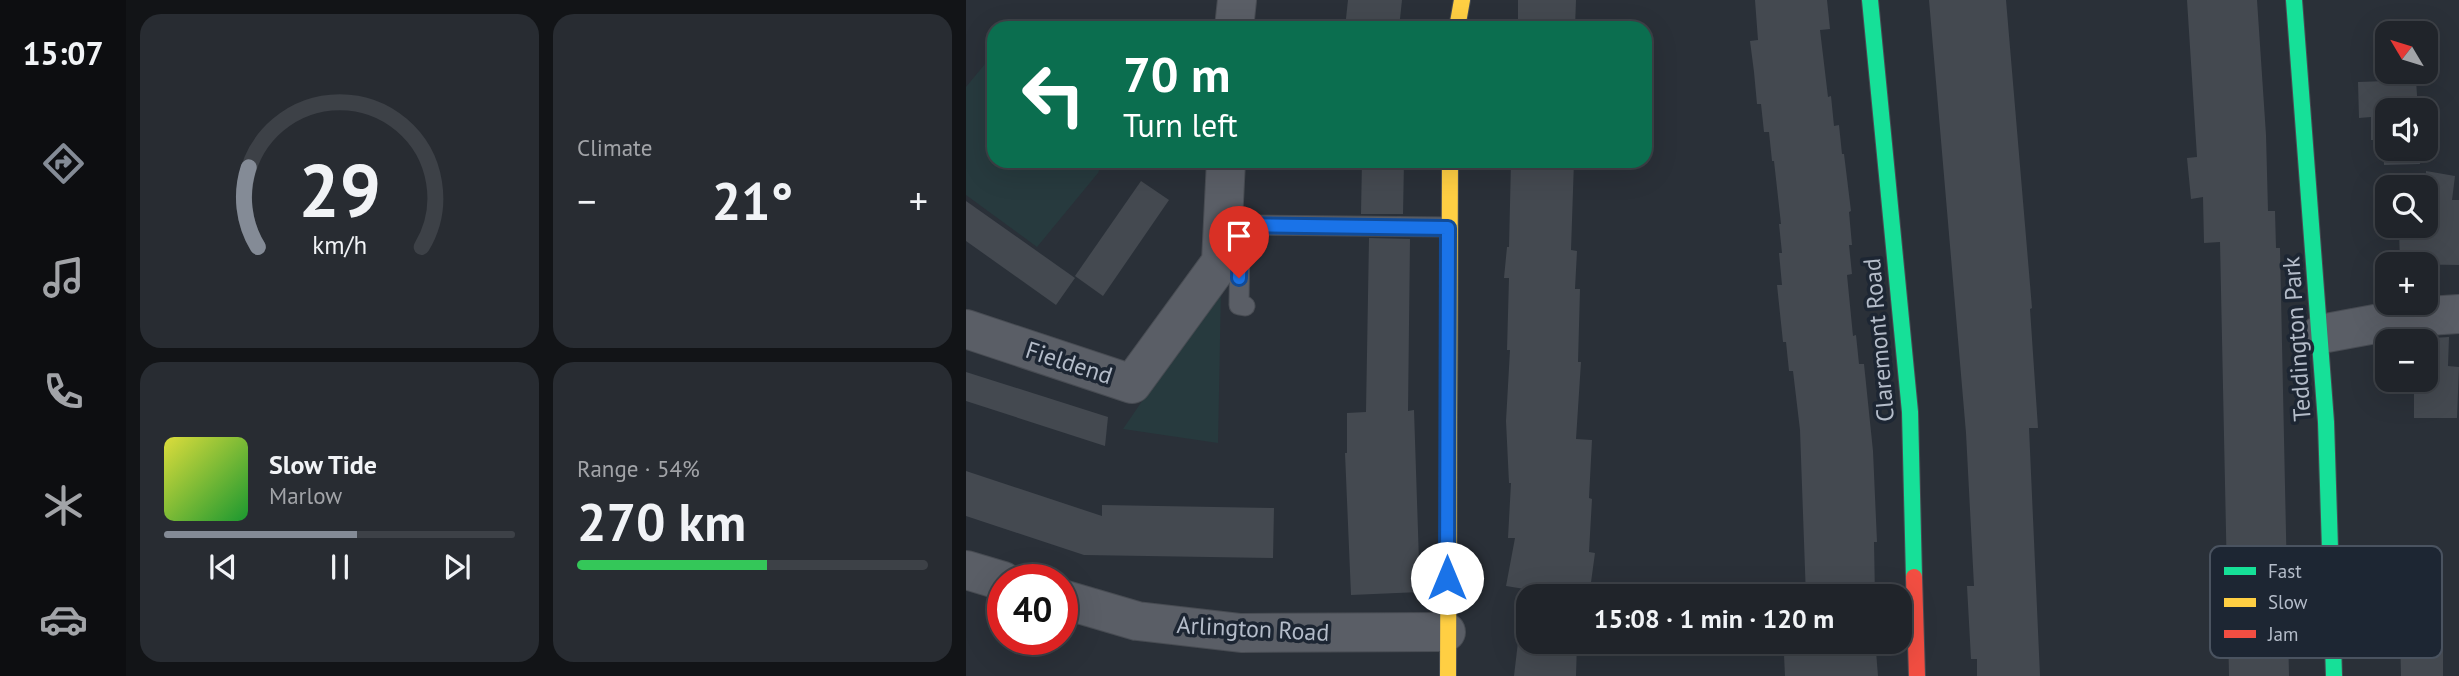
<!DOCTYPE html>
<meta charset="utf-8">
<style>
body{margin:0;font-family:"PT Sans",sans-serif;background:#282c32;color:#f1f3f6;height:100vh;display:flex;flex-direction:column;font-size:26px;white-space:nowrap}
*{box-sizing:border-box;margin:0}
p{font-size:23px;color:#a2a4a8}
.icon{flex:none;width:38px;height:38px;fill:none;stroke:currentColor;stroke-width:2;stroke-linecap:round;stroke-linejoin:round}
.map{position:relative;flex:1;overflow:hidden}
.side{display:flex;flex-direction:column;gap:14px;padding:14px;background:#121417;width:840px}
.side>*{flex:none}
.banner{position:absolute;left:21px;top:21px;width:665px;height:147px;border-radius:21px;box-shadow:0 7px 28px #0002,0 0 0 2px #3d4147;background:#0b6e4f;color:#fff;overflow:hidden}
.needle{width:46px;rotate:308deg}
.buttons{position:absolute;left:1409px;top:21px;display:grid;gap:14px}
.buttons a{display:grid;place-items:center;width:63px;height:63px;border-radius:14px;background:#20242a;box-shadow:0 7px 28px #0002,0 0 0 2px #3d4147;font-size:35px}
.speed{position:absolute;left:21px;top:564px;display:flex;gap:14px;font-size:35px;font-weight:700;text-align:center}
.speed>*{display:grid;place-content:center;width:91px;height:91px;border-radius:50%;background:#20242a;box-shadow:0 7px 28px #0002,0 0 0 2px #3d4147;line-height:1}
.speed .limit{border:10px solid #d22;background:#fff;color:#111}
.pin{position:absolute;display:grid;place-items:center;width:60px;height:60px;color:#fff;margin:-72px -30px;border-radius:50% 50% 50% 0;rotate:-45deg;box-shadow:0 0 7px #0007}
.pin .icon{rotate:45deg}
.me{position:absolute;width:77px;margin:-38px;rotate:0deg;stroke-linejoin:round;filter:drop-shadow(0 0 5px #0008)}
.turn{display:flex;align-items:center;gap:24px;height:147px;padding:0 21px;font-size:32px}
.turn .icon{width:91px;height:91px;stroke-width:2.5}
.turn b{display:block;font-size:49px;line-height:60px}
.big{font-size:52px;font-weight:700;line-height:1.1}
.side .tile{flex:1;display:flex;flex-direction:column;justify-content:center;gap:10px;min-width:0;padding:0 24px;border-radius:21px;background:#282c32}
.side .dial{align-items:center;gap:0}
.dial svg{height:182px;overflow:visible;fill:none;stroke:#3d4147;stroke-width:7;stroke-linecap:round;text-anchor:middle}
.dial text{fill:#f1f3f6;stroke:none}
.song{display:flex;align-items:center;gap:21px}
.cover{width:84px;height:84px;border-radius:10px;background:linear-gradient(135deg,hsl(60 70% 55%),hsl(130 70% 35%))}
.played{height:7px;border-radius:4px;background:linear-gradient(90deg,#848b96 55%,#3d4147 55%)}
.keys{display:flex;justify-content:space-around;direction:ltr}
.heat{display:flex;justify-content:space-between;align-items:center;font-size:38px;direction:ltr}
.charge{height:10px;border-radius:5px;background:linear-gradient(90deg,#34c759 54%,#3d4147 0)}
.side .tiles{flex:1;display:grid;gap:14px;grid-template-columns:repeat(2,1fr)}
.trip{position:absolute;left:550px;top:584px;width:396px;height:70px;border-radius:21px;background:#20242a;box-shadow:0 7px 28px #0002,0 0 0 2px #3d4147;font-weight:700;line-height:70px;text-align:center}
main{display:flex;flex:1;min-height:0}
.tabs{display:flex;flex-direction:column;width:126px;justify-content:space-around;align-items:center;background:#0d0e11;color:#a2a4a8}
.tabs .icon{width:49px;height:49px}
.tabs .active{color:#848b96}
.tabs b{font-size:32px;color:#f1f3f6}
.map>svg:first-child{display:block}
.green{fill:#273a3e}
.building{fill:#444950}
.lines{fill:none;stroke-linecap:round;stroke-linejoin:round}
.lane-casing{stroke:#484c53;stroke-width:21}
.street-casing{stroke:#484c53;stroke-width:40}
.fast-casing{stroke:#484c53;stroke-width:18}
.slow-casing{stroke:#484c53;stroke-width:18}
.jam-casing{stroke:#484c53;stroke-width:18}
.lane{stroke:#5a5e66;stroke-width:19}
.street{stroke:#5a5e66;stroke-width:38}
.fast{stroke:#16e098;stroke-width:16}
.slow{stroke:#ffcf43;stroke-width:16}
.jam{stroke:#f24e42;stroke-width:16}
.route-casing{stroke:#114b97;stroke-width:18}
.route{stroke:#1a73e8;stroke-width:12}
.labels{text-anchor:middle;stroke-width:7;stroke-linejoin:round;paint-order:stroke}
.street-label{font-size:24px;fill:#b4bcc9;stroke:#1d2633}
.key{fill:#1d2633;stroke:#4a5360;stroke-width:2}
.key-label{font-size:19px;fill:#b4bcc9}
</style>
<main>
<nav class="tabs">
<b>15:07</b>
<svg class="icon active" aria-label="directions" viewBox="0 0 24 24"><path d="M12 3l9 9-9 9-9-9zM9 14v-3h6M13 9l2 2-2 2"/></svg>
<svg class="icon" aria-label="music" viewBox="0 0 24 24"><path d="M9 18V5l10-2v13"/><circle cx="6" cy="18" r="3"/><circle cx="16" cy="16" r="3"/></svg>
<svg class="icon" aria-label="phone" viewBox="0 0 24 24"><path d="M5 4h4l2 5-3 2q2 4 5 5l2-3 5 2v4C11 20 4 13 5 4z"/></svg>
<svg class="icon" aria-label="climate" viewBox="0 0 24 24"><path d="M12 3v18M4 7l16 10M4 17L20 7"/></svg>
<svg class="icon" aria-label="car" viewBox="0 0 24 24"><path d="M5 17H2v-5l4-1 3-4h7l3 4 3 1v5h-3M9 17h6M6 11h13"/><circle cx="7" cy="17" r="2"/><circle cx="17" cy="17" r="2"/></svg>
</nav>
<section class="side">
<div class="tiles">
<div class="tile dial"><svg viewBox="0 0 100 80">
<path d="M14 69A42 42 0 1 1 86 69"/>
<path d="M14 69A42 42 0 0 1 10 34" stroke="#848b96"/>
<text x="50" y="56" font-size="32" font-weight="700">29</text>
<text x="50" y="72" font-size="11">km/h</text>
</svg></div>
<div class="tile"><p>Climate</p>
<div class="heat"><a>−</a><b class="big">21°</b><a>+</a></div>
</div>
<div class="tile">
<div class="song"><i class="cover"></i><div><b>Slow Tide</b><p>Marlow</p></div></div>
<div class="played"></div>
<div class="keys"><svg class="icon" aria-label="previous" viewBox="0 0 24 24"><path d="M18 5L8 12l10 7zM5 5v14"/></svg><svg class="icon" aria-label="pause" viewBox="0 0 24 24"><path d="M8 5v14M16 5v14"/></svg><svg class="icon" aria-label="next" viewBox="0 0 24 24"><path d="M6 5l10 7-10 7zM19 5v14"/></svg></div>
</div>
<div class="tile"><p>Range · 54%</p><b class="big">270 km</b><div class="charge"></div></div>
</div>
</section>
<div class="map">
<svg width="1493" height="676" viewBox="0 0 1493 676">
<rect width="100%" height="100%" fill="#2a3038"/>
<g class="green">
<path d="M28 53V161H137L132 173 71 247 0 195V87Z"/>
<path d="M255 286 252 443 157 429Z"/>
</g>
<g class="building">
<path d="M382 0H436L433 28H379Z"/>
<path d="M552 0H610L609 28H552Z"/>
<path d="M789 0H861L864 29 854 30 862 97 865 96 868 126 873 125 876 154H878L885 211 883 212 886 245H883L886 274 881 275 887 336 890 335 893 364H898L907 451 911 542H908L909 597H840L834 430 827 371H823L820 342H817L811 285H816L813 253H816L813 224H815L808 161H806L803 132H798L795 104H791L788 72 784 41 792 40Z"/>
<path d="M963 0H1040L1066 308 1064 309 1072 428H1063L1074 676H1011V659H1005L1001 586H1008L1000 433Z"/>
<path d="M1221 0H1291L1300 135 1302 211H1309L1310 248H1314L1323 676H1263L1254 242 1238 243 1237 197 1225 199 1221 158 1231 157Z"/>
<path d="M1450 80 1452 110H1421V149H1453L1454 164 1418 165 1417 140H1405V117L1393 118 1392 82Z"/>
<path d="M396 161H438L437 214H395Z"/>
<path d="M545 161H608L605 250 611 251 609 289H614L612 362H615L610 439 626 440 623 498 626 499 623 552 629 553 623 597H607L540 586 549 538H542L545 483H543L540 421 544 350H541L543 278H538L541 247H543Z"/>
<path d="M1460 171 1489 176 1486 200H1493V265L1434 264 1433 229H1452V226H1460Z"/>
<path d="M175 181 203 200 137 296 109 276Z"/>
<path d="M0 201 109 278 90 305 0 241Z"/>
<path d="M403 238 444 239 442 411 448 410 454 592 385 595 379 453H381V413L400 412Z"/>
<path d="M1483 337 1482 366 1493 367 1491 418H1448V380H1460V341H1448V339Z"/>
<path d="M0 372 142 417 139 446 0 401Z"/>
<path d="M0 471 136 516V505L308 508 307 558 118 555 0 516Z"/>
<path d="M1434 630H1477V676H1435Z"/>
<path d="M552 642H611L610 676H548Z"/>
<path d="M910 651 912 676H819L818 655Z"/>
</g>
<g class="lines">
<g class="lane-casing">
<g id="lane">
<path d="M275 225 482 227"/>
<path d="M274 241 273 305 279 306"/>
</g>
</g>
<g class="street-casing">
<g id="street">
<path d="M268 28 271 0"/>
<path d="M0 329 166 384 255 262 260 161"/>
<path d="M1355 334 1447 317 1493 314"/>
<path d="M0 570 37 581"/>
<path d="M96 599 171 621 275 633 480 632"/>
</g>
</g>
<g class="fast-casing">
<g id="fast">
<path d="M904 0 944 412 948 577"/>
<path d="M1328 0 1360 422 1368 676"/>
</g>
</g>
<g class="slow-casing">
<g id="slow">
<path d="M491 28 496 0"/>
<path d="M482 676 484 161"/>
</g>
</g>
<g class="jam-casing">
<path id="jam" d="M948 577 951 676"/>
</g>
<use href="#lane" class="lane"/>
<use href="#street" class="street"/>
<use href="#fast" class="fast"/>
<use href="#slow" class="slow"/>
<use href="#jam" class="jam"/>
</g>
<g class="lines">
<g class="route-casing">
<path id="route" d="M273 278 275 225 482 228 481 578"/>
</g>
<use href="#route" class="route"/>
</g>
<g class="labels">
<g class="street-label">
<text transform="translate(1331 339) rotate(-94)" y="8">Teddington Park</text>
<text transform="translate(913 340) rotate(-95)" y="8">Claremont Road</text>
<text transform="translate(103 363) rotate(18)" y="8">Fieldend</text>
<text transform="translate(287 629) rotate(3)" y="8">Arlington Road</text>
</g>
</g>
<rect x="1244" y="546" width="232" height="112" rx="10" class="key"/>
<rect x="1258" y="567" width="32" height="8" fill="#16e098"/>
<rect x="1258" y="598" width="32" height="9" fill="#ffcf43"/>
<rect x="1258" y="630" width="32" height="8" fill="#f24e42"/>
<g class="key-label">
<text x="1302" y="578">Fast</text>
<text x="1302" y="609">Slow</text>
<text x="1302" y="641">Jam</text>
</g>
</svg>
<div class="buttons">
<a><svg class="needle" viewBox="-14 -14 28 28"><path d="M0-13l5 13h-10z" fill="#e53935"/><path d="M0 13l5-13h-10z" fill="#a2a4a8"/></svg></a>
<a><svg class="icon" aria-label="sound" viewBox="0 0 24 24"><path d="M4 9h4l5-4v14l-5-4H4zM17 9q2 3 0 6"/></svg></a>
<a><svg class="icon" aria-label="search" viewBox="0 0 24 24"><circle cx="10" cy="10" r="6"/><path d="M15 15l6 6"/></svg></a>
<a>+</a>
<a>−</a>
</div>
<div class="speed"><div class="limit">40</div></div>
<div class="pin" style="left:273px;top:278px;background:#d93025"><svg class="icon" aria-label="arrive" viewBox="0 0 24 24"><path d="M6 21V4h12l-3 4 3 4H6"/></svg></div>
<svg class="me" style="left:481px;top:578px" viewBox="-20 -20 40 40"><circle r="19" fill="#fff"/><path d="M0-13L10 11 0 6-10 11z" fill="#1a73e8"/></svg>
<div class="trip">15:08 · 1 min · 120 m</div>
<div class="banner">
<div class="turn"><svg class="icon" aria-label="left" viewBox="0 0 24 24"><path d="M17 20v-9H6M10 6l-5 5 5 5"/></svg><div><b>70 m</b>Turn left</div></div>
</div>
</div>
</main>
